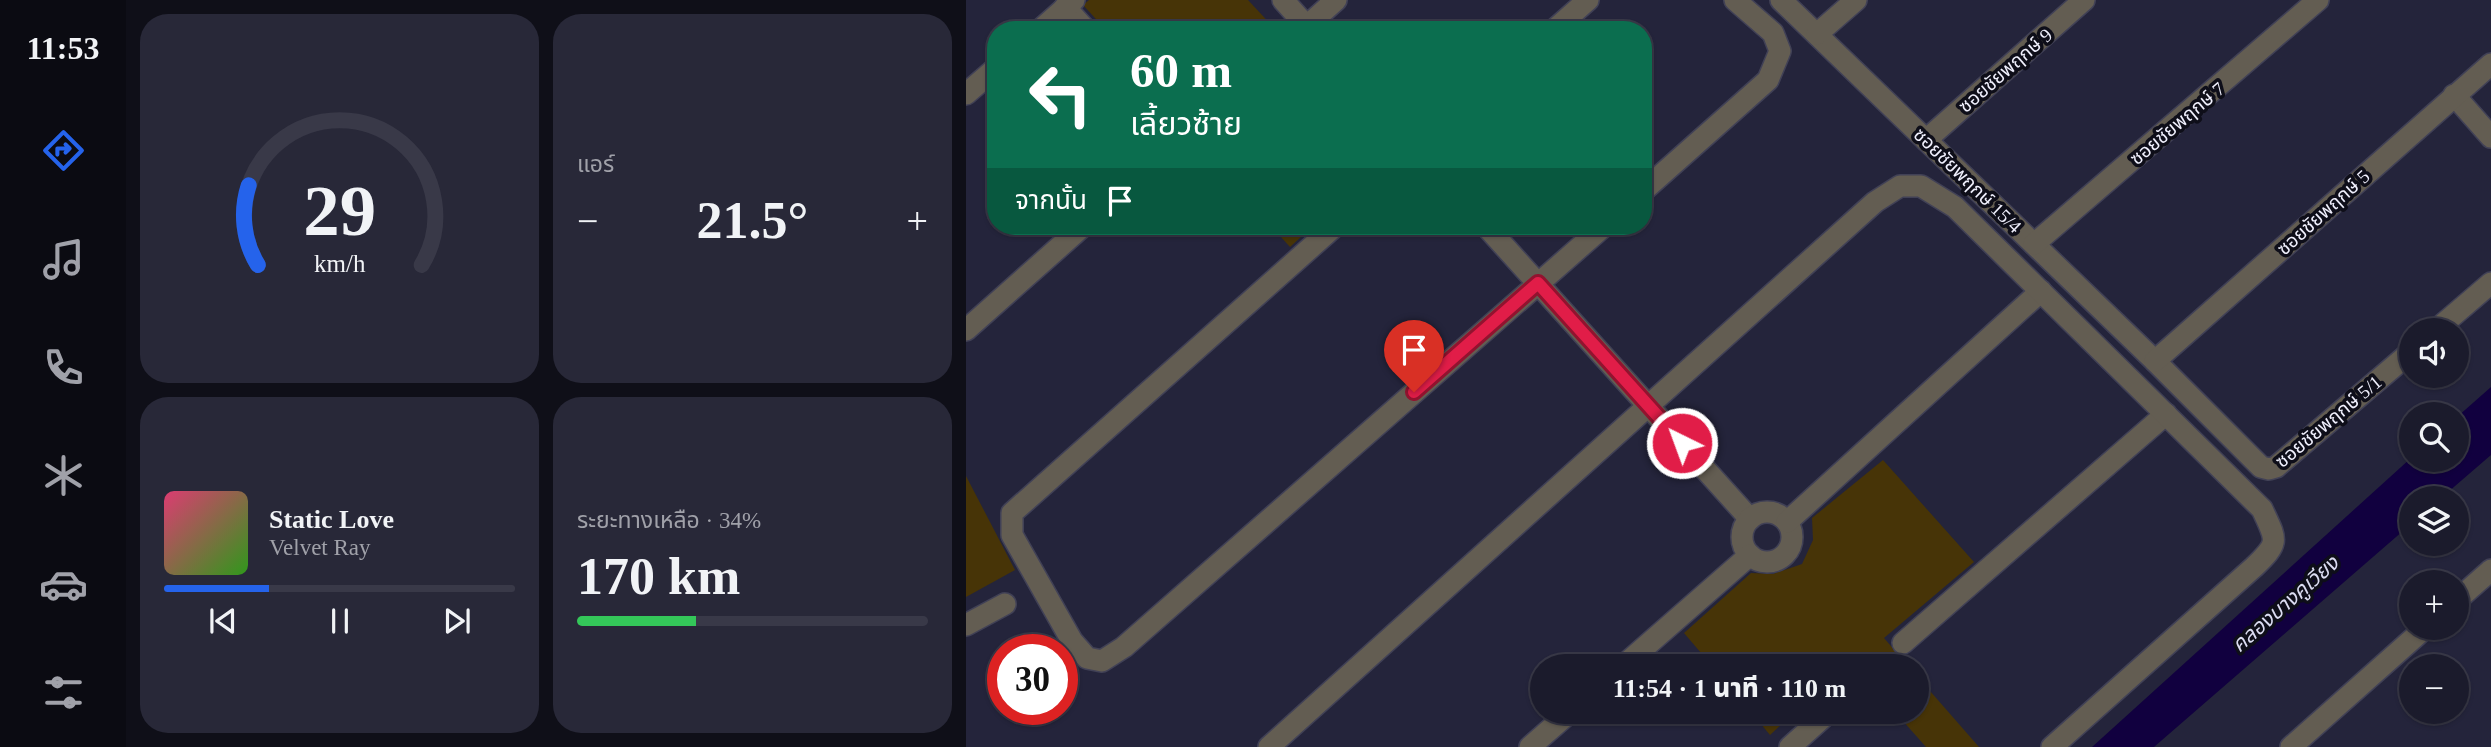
<!DOCTYPE html>
<html lang="th">
<meta charset="utf-8">
<style>
body{margin:0;font-family:"Times New Roman","Noto Sans Thai",serif;background:#282838;color:#f1f3f6;height:100vh;display:flex;flex-direction:column;font-size:26px;white-space:nowrap}
*{box-sizing:border-box;margin:0}
p{font-size:23px;color:#a0a1a9}
.icon{flex:none;width:38px;height:38px;fill:none;stroke:currentColor;stroke-width:2;stroke-linecap:round;stroke-linejoin:round}
.map{position:relative;flex:1;overflow:hidden}
.details{display:flex;flex-direction:column;gap:14px;padding:14px;background:#0f0f18;width:840px}
.details>*{flex:none}
.hud{position:absolute;left:21px;top:21px;width:665px;height:214px;border-radius:28px;box-shadow:0 2px 5px #0004,0 0 0 2px #393948;background:#0b6e4f;color:#fff;overflow:hidden}
.tools{position:absolute;left:1433px;top:318px;display:grid;gap:14px}
.tools a{display:grid;place-items:center;width:70px;height:70px;border-radius:50%;background:#1b1b2c;box-shadow:0 2px 5px #0004,0 0 0 2px #393948;font-size:35px}
.speed{position:absolute;left:21px;top:634px;display:flex;gap:14px;font-size:35px;font-weight:700;text-align:center}
.speed>*{display:grid;place-content:center;width:91px;height:91px;border-radius:50%;background:#1b1b2c;box-shadow:0 2px 5px #0004,0 0 0 2px #393948;line-height:1}
.speed .limit{border:10px solid #d22;background:#fff;color:#111}
.pin{position:absolute;display:grid;place-items:center;width:60px;height:60px;color:#fff;margin:-72px -30px;border-radius:50% 50% 50% 0;rotate:-45deg;box-shadow:0 0 7px #0007}
.pin .icon{rotate:45deg}
.me{position:absolute;width:77px;margin:-38px;rotate:318deg;stroke-linejoin:round;filter:drop-shadow(0 0 5px #0008)}
.turn{display:flex;align-items:center;gap:24px;height:147px;padding:0 28px;font-size:32px}
.turn .icon{width:91px;height:91px;stroke-width:2.5}
.turn b{display:block;font-size:49px;line-height:60px}
.then{display:flex;align-items:center;height:66px;padding:0 28px;background:#0003;gap:14px;font-size:26px}
.big{font-size:52px;font-weight:800;line-height:1.1}
.details .widget{flex:1;display:flex;flex-direction:column;justify-content:center;gap:10px;min-width:0;padding:0 24px;border-radius:28px;background:#282838}
.details .dial{align-items:center;gap:0}
.dial svg{height:182px;overflow:visible;fill:none;stroke:#393948;stroke-width:7;stroke-linecap:round;text-anchor:middle}
.dial text{fill:#f1f3f6;stroke:none}
.song{display:flex;align-items:center;gap:21px}
.cover{width:84px;height:84px;border-radius:10px;background:linear-gradient(135deg,hsl(340 70% 55%),hsl(110 70% 35%))}
.played{height:7px;border-radius:4px;background:linear-gradient(90deg,#2563eb 30%,#393948 30%)}
.keys{display:flex;justify-content:space-around;direction:ltr}
.heat{display:flex;justify-content:space-between;align-items:center;font-size:38px;direction:ltr}
.charge{height:10px;border-radius:5px;background:linear-gradient(90deg,#34c759 34%,#393948 0)}
.details .tiles{flex:1;display:grid;gap:14px;grid-template-columns:repeat(2,1fr)}
.trip{position:absolute;left:564px;top:654px;width:399px;height:70px;border-radius:35px;background:#1b1b2c;box-shadow:0 2px 5px #0004,0 0 0 2px #393948;font-weight:800;line-height:70px;text-align:center}
main{display:flex;flex:1;min-height:0}
.tabs{display:flex;flex-direction:column;width:126px;justify-content:space-around;align-items:center;background:#0b0b12;color:#a0a1a9}
.tabs .icon{width:49px;height:49px}
.tabs .selected{color:#2563eb}
.tabs b{font-size:32px;color:#f1f3f6}
.map>svg:first-child{display:block}
.green{fill:#473407}
.water{fill:#11003f}
.lines{fill:none;stroke-linecap:round;stroke-linejoin:round}
.minor-casing{stroke:#414156;stroke-width:24}
.minor{stroke:#635d52;stroke-width:21}
.route-casing{stroke:#92132f;stroke-width:18}
.route{stroke:#e11d48;stroke-width:12}
.labels{text-anchor:middle;stroke-width:7;stroke-linejoin:round;paint-order:stroke}
.street-label{font-size:19px;fill:#f0f0fd;stroke:#0e0e19}
.water-label{font-size:21px;font-style:italic;fill:#dbdcf1;stroke:#0e0e19}
</style>
<main>
<nav class="tabs">
<b>11:53</b>
<svg class="icon selected" aria-label="directions" viewBox="0 0 24 24"><path d="M12 3l9 9-9 9-9-9zM9 14v-3h6M13 9l2 2-2 2"/></svg>
<svg class="icon" aria-label="music" viewBox="0 0 24 24"><path d="M9 18V5l10-2v13"/><circle cx="6" cy="18" r="3"/><circle cx="16" cy="16" r="3"/></svg>
<svg class="icon" aria-label="phone" viewBox="0 0 24 24"><path d="M5 4h4l2 5-3 2q2 4 5 5l2-3 5 2v4C11 20 4 13 5 4z"/></svg>
<svg class="icon" aria-label="climate" viewBox="0 0 24 24"><path d="M12 3v18M4 7l16 10M4 17L20 7"/></svg>
<svg class="icon" aria-label="car" viewBox="0 0 24 24"><path d="M5 17H2v-5l4-1 3-4h7l3 4 3 1v5h-3M9 17h6M6 11h13"/><circle cx="7" cy="17" r="2"/><circle cx="17" cy="17" r="2"/></svg>
<svg class="icon" aria-label="filters" viewBox="0 0 24 24"><path d="M4 7h16M4 17h16"/><circle cx="9" cy="7" r="2"/><circle cx="15" cy="17" r="2"/></svg>
</nav>
<section class="details">
<div class="tiles">
<div class="widget dial"><svg viewBox="0 0 100 80">
<path d="M14 69A42 42 0 1 1 86 69"/>
<path d="M14 69A42 42 0 0 1 10 34" stroke="#2563eb"/>
<text x="50" y="56" font-size="32" font-weight="700">29</text>
<text x="50" y="72" font-size="11">km/h</text>
</svg></div>
<div class="widget"><p>แอร์</p>
<div class="heat"><a>−</a><b class="big">21.5°</b><a>+</a></div>
</div>
<div class="widget">
<div class="song"><i class="cover"></i><div><b>Static Love</b><p>Velvet Ray</p></div></div>
<div class="played"></div>
<div class="keys"><svg class="icon" aria-label="previous" viewBox="0 0 24 24"><path d="M18 5L8 12l10 7zM5 5v14"/></svg><svg class="icon" aria-label="pause" viewBox="0 0 24 24"><path d="M8 5v14M16 5v14"/></svg><svg class="icon" aria-label="next" viewBox="0 0 24 24"><path d="M6 5l10 7-10 7zM19 5v14"/></svg></div>
</div>
<div class="widget"><p>ระยะทางเหลือ · 34%</p><b class="big">170 km</b><div class="charge"></div></div>
</div>
</section>
<div class="map">
<svg width="1525" height="747" viewBox="0 0 1525 747">
<rect width="100%" height="100%" fill="#24243b"/>
<g class="green">
<path d="M123 0H282L310 30H140L117 5Z"/>
<path d="M305 226H347L324 247Z"/>
<path d="M917 460 1008 562 918 638 943 667H889L884 661 878 667H747L718 633 785 573 807 574 836 564 847 540 846 518Z"/>
<path d="M0 476 49 570 0 597Z"/>
<path d="M950 675 1013 747H960L929 712H950Z"/>
<path d="M785 712H829L804 735Z"/>
</g>
<path class="water" d="M1525 387V455L1474 499H1446L1445 524 1188 747H1126L1445 458 1446 460H1491V417Z"/>
<g class="lines">
<g class="minor-casing">
<g id="minor">
<path d="M317 0 344 30"/>
<path d="M815 0 1189 361 1295 467 1303 469 1310 467 1446 351"/>
<path d="M99 7 120 30"/>
<path d="M341 26 370 0"/>
<path d="M74 30 108 0"/>
<path d="M588 30 622 0"/>
<path d="M851 34 890 0"/>
<path d="M0 94 30 68"/>
<path d="M1488 95 1525 137"/>
<path d="M960 140 1118 0"/>
<path d="M677 191 802 80 814 51 807 33 769 0"/>
<path d="M369 226 46 513V535L106 641 121 658 136 661 158 647 638 226"/>
<path d="M520 226 784 519"/>
<path d="M1068 244 1352 0"/>
<path d="M0 330 117 226"/>
<path d="M1469 331 1525 283"/>
<path d="M1189 361 1525 64"/>
<circle cx="801" cy="537" r="25"/>
<path d="M821 522 1075 291"/>
<path d="M1491 600 1525 570"/>
<path d="M0 625 39 604"/>
<path d="M937 643 1200 414"/>
<path d="M656 667 784 555"/>
<path d="M303 747 909 202 934 186H955L989 207 1296 509C1311 541 1314 542 1288 567L1086 747"/>
<path d="M564 747 604 712"/>
<path d="M824 747 863 712"/>
<path d="M1325 747 1459 628"/>
</g>
</g>
<use href="#minor" class="minor"/>
</g>
<g class="lines">
<g class="route-casing">
<path id="route" d="M448 392 572 283 716 443"/>
</g>
<use href="#route" class="route"/>
</g>
<g class="labels">
<g class="street-label">
<text transform="translate(1039 70) rotate(-41)" y="7">ซอยชัยพฤกษ์ 9</text>
<text transform="translate(1211 123) rotate(-40)" y="7">ซอยชัยพฤกษ์ 7</text>
<text transform="translate(1002 180) rotate(44)" y="7">ซอยชัยพฤกษ์ 15/4</text>
<text transform="translate(1357 212) rotate(-42)" y="7">ซอยชัยพฤกษ์ 5</text>
<text transform="translate(1362 421) rotate(-40)" y="7">ซอยชัยพฤกษ์ 5/1</text>
</g>
<g class="water-label">
<text transform="translate(1319 604) rotate(-41)" y="7">คลองบางคูเวียง</text>
</g>
</g>
</svg>
<div class="tools">
<a><svg class="icon" aria-label="sound" viewBox="0 0 24 24"><path d="M4 9h4l5-4v14l-5-4H4zM17 9q2 3 0 6"/></svg></a>
<a><svg class="icon" aria-label="search" viewBox="0 0 24 24"><circle cx="10" cy="10" r="6"/><path d="M15 15l6 6"/></svg></a>
<a><svg class="icon" aria-label="layers" viewBox="0 0 24 24"><path d="M12 4l9 5-9 5-9-5zM3 14l9 5 9-5"/></svg></a>
<a>+</a>
<a>−</a>
</div>
<div class="speed"><div class="limit">30</div></div>
<div class="pin" style="left:448px;top:392px;background:#d93025"><svg class="icon" aria-label="arrive" viewBox="0 0 24 24"><path d="M6 21V4h12l-3 4 3 4H6"/></svg></div>
<svg class="me" style="left:716px;top:443px" viewBox="-20 -20 40 40"><circle r="17" fill="#e11d48" stroke="#fff" stroke-width="3"/><path d="M0-11L8 9 0 5-8 9z" fill="#fff"/></svg>
<div class="trip">11:54 · 1 นาที · 110 m</div>
<div class="hud">
<div class="turn"><svg class="icon" aria-label="left" viewBox="0 0 24 24"><path d="M17 20v-9H6M10 6l-5 5 5 5"/></svg><div><b>60 m</b>เลี้ยวซ้าย</div></div>
<div class="then">จากนั้น<svg class="icon" aria-label="arrive" viewBox="0 0 24 24"><path d="M6 21V4h12l-3 4 3 4H6"/></svg></div>
</div>
</div>
</main>
